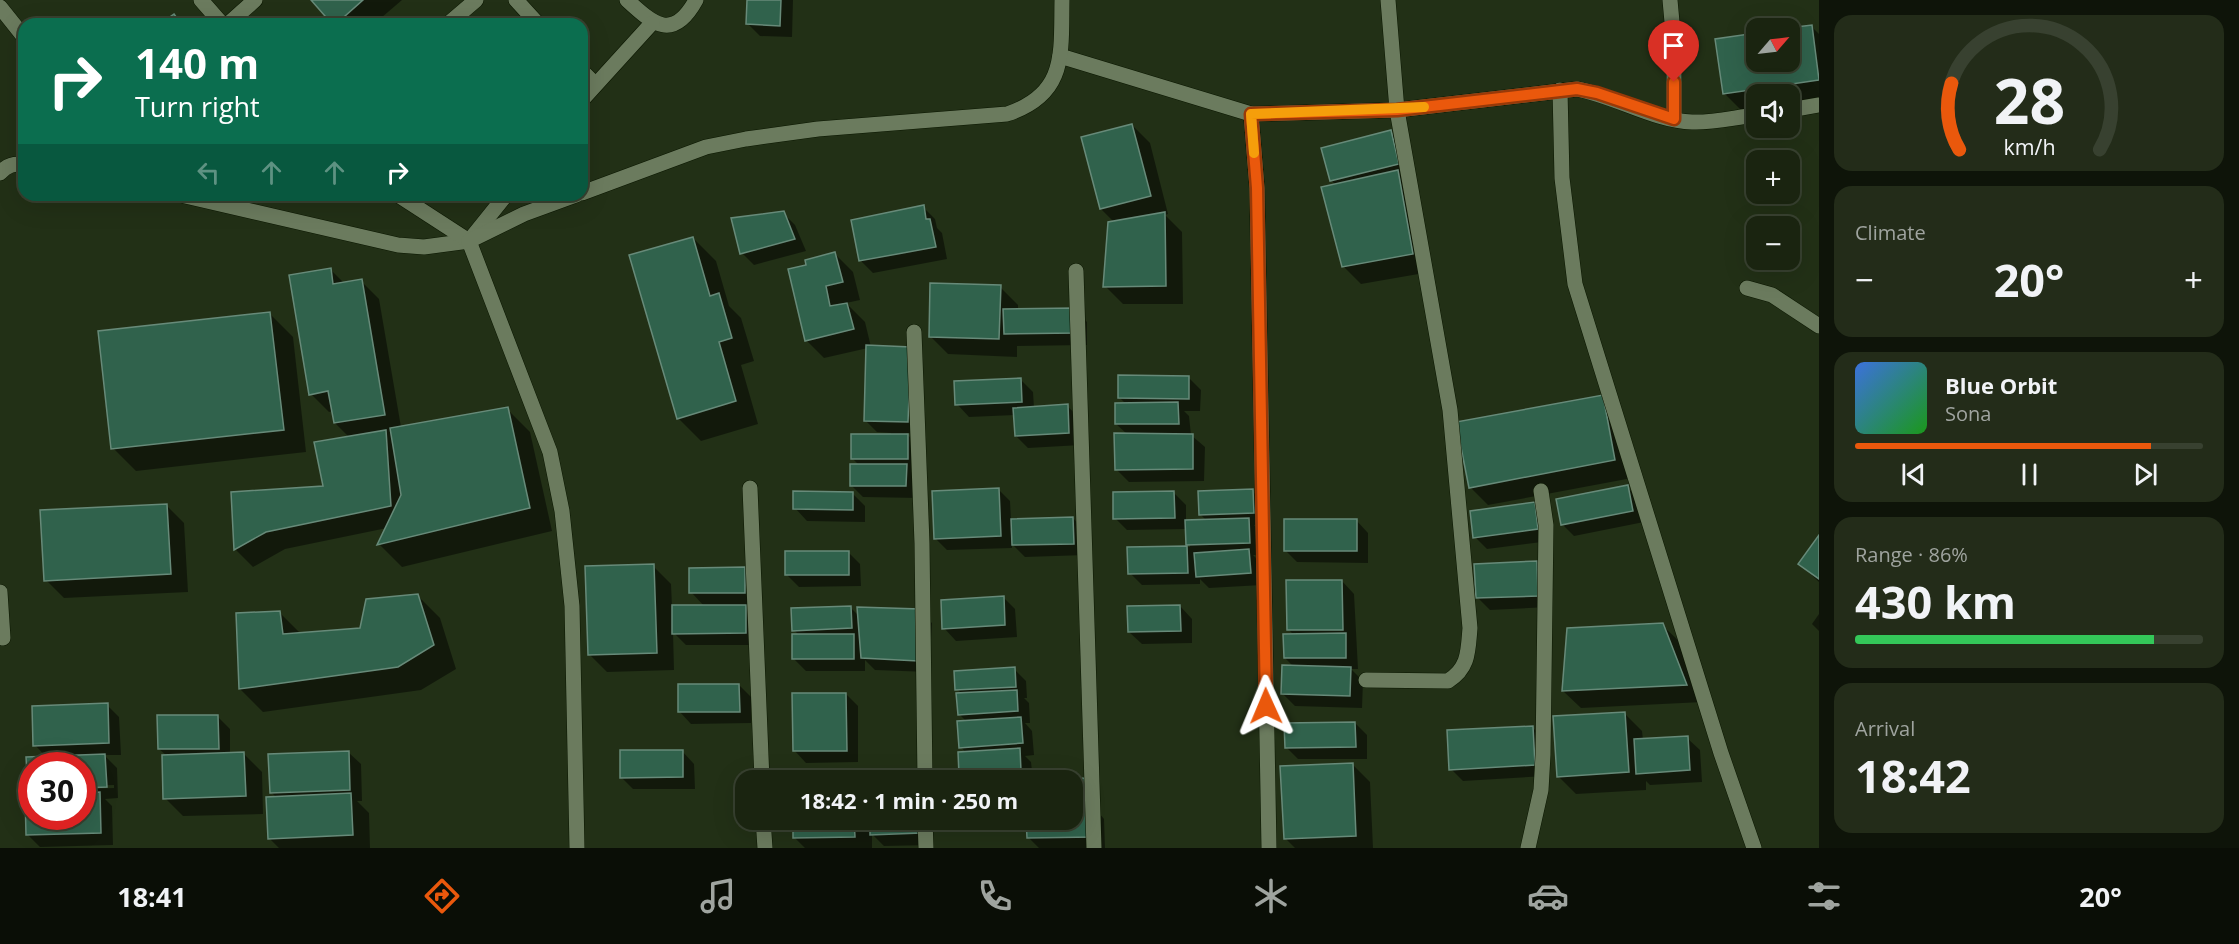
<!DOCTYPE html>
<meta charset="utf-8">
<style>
body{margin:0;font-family:"Open Sans",sans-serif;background:#232c19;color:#f1f3f6;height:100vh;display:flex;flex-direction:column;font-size:22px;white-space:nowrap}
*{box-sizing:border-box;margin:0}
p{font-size:20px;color:#9fa49f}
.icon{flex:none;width:33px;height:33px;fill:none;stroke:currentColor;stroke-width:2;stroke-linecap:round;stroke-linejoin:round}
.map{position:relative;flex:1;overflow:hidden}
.details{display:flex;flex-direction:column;gap:15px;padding:15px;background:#0e1409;width:420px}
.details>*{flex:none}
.banner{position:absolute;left:18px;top:18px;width:570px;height:183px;border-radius:18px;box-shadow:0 6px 24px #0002,0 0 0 2px #384130;background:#0b6e4f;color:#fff;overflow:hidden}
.needle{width:39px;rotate:62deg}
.buttons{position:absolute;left:1746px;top:18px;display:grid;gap:12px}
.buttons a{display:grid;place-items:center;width:54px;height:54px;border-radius:12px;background:#1a2410;box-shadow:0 6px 24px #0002,0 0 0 2px #384130;font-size:30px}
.speed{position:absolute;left:18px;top:752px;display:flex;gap:12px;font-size:30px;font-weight:700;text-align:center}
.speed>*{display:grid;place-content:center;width:78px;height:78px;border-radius:50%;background:#1a2410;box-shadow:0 6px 24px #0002,0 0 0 2px #384130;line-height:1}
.speed .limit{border:9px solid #d22;background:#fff;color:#111}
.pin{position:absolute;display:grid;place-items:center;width:51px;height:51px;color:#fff;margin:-62px -26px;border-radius:50% 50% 50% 0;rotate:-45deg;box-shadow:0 0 6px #0007}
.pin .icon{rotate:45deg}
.me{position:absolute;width:66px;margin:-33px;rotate:359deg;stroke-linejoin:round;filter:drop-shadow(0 0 4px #0008)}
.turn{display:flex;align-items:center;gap:21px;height:126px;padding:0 18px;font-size:27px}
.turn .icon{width:78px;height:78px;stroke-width:2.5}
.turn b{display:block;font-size:42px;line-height:51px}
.lanes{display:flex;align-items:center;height:57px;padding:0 18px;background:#0003;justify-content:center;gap:30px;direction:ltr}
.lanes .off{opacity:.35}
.big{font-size:45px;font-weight:700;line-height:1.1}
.details .widget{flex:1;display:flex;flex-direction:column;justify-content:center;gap:9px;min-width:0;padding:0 21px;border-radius:18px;background:#232c19}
.details .dial{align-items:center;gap:0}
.dial svg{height:156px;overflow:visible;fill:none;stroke:#384130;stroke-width:7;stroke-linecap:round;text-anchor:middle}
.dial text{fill:#f1f3f6;stroke:none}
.song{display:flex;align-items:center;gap:18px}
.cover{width:72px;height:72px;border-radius:9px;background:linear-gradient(135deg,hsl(220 70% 55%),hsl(120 70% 35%))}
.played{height:6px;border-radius:3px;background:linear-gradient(90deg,#ea580c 85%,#384130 85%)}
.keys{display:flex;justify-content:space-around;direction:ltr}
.heat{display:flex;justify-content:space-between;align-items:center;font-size:33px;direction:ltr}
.charge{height:9px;border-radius:4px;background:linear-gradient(90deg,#34c759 86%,#384130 0)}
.trip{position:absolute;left:735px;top:770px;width:348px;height:60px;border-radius:18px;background:#1a2410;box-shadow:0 6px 24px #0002,0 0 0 2px #384130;font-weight:700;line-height:60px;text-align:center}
.dock{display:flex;height:96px;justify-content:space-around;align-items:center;background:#0a0e06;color:#9fa49f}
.dock .icon{width:42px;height:42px}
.dock .current{color:#ea580c}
.dock b{font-size:27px;color:#f1f3f6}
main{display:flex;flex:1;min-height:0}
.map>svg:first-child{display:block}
.shadow{fill:#0007}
.building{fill:#30624c;stroke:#678a79;stroke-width:1.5}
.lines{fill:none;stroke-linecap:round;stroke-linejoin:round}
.minor-casing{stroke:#0b1701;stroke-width:16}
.minor{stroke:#6b7b5e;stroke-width:15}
.route-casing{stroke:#983908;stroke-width:15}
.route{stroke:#ea580c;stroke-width:10}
.slow{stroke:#f59e0b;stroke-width:10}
</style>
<main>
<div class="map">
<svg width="1819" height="848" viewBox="0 0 1819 848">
<rect width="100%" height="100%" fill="#223016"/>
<g class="shadow">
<path d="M313 0H402L374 24H334Z"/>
<path d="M749 0H793L792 37 760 36 748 24Z"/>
<path d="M1812 27 1819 34V100L1790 104V94H1756V109L1742 111 1724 93 1716 40 1756 35V62H1790V30Z"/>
<path d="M1132 125 1150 143 1168 214 1165 215 1182 232 1183 304H1123L1105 286 1115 223 1101 209 1083 138Z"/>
<path d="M1390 132 1402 144 1430 272 1361 284 1343 266 1336 185 1331 180Z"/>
<path d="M923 207 935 219 937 228 942 233 947 259 873 273 861 261Z"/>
<path d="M783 213 795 225 806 251 754 265 742 253Z"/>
<path d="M693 238 716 261 729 306 741 318 754 361 741 365 758 424 701 441 678 418Z"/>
<path d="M835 254 853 272 860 300 846 303 865 322 871 347 911 349 923 361 920 434 906 433 920 448V471H911L918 477V498L863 497 851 485 859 465 852 458 891 436V433L877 432 865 420 868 348 824 358 806 340 808 266Z"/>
<path d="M330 269 345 284 361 281 379 299 401 427 507 409 530 432 552 531 402 567 379 544 387 528 285 549 253 567 236 550 233 493 325 487 350 438 335 423 333 411 329 412 311 394Z"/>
<path d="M1000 287 1018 305V310L1074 309 1087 322V345L1017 346V357L948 354 930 336Z"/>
<path d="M270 314 293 337 306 452 136 471 113 448Z"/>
<path d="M1189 378 1201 390 1200 411H1184L1189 416 1191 435 1205 447 1204 481 1129 482 1117 470 1127 434 1116 424 1126 404 1119 397Z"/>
<path d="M1021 380 1033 392 1034 408 1067 406 1080 418 1081 445 1028 448 1016 436 1015 415 969 417 957 404Z"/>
<path d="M1602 397 1632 478 1488 505 1470 487Z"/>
<path d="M1627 487 1639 499 1644 522 1574 536 1562 524Z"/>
<path d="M998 489 1010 501 1011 520 1073 518 1085 531 1086 555 1025 557 1012 544V548L947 550 935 538Z"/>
<path d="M1252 491 1265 503V524L1254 525 1261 532V555H1253L1261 563 1262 585 1209 588 1200 579V584L1142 585 1130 573 1129 549 1190 547 1187 529 1127 530 1115 518 1174 493 1186 505V521H1207L1200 514Z"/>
<path d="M853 494 865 506V522L807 521 795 508Z"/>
<path d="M1534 504 1547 516 1550 541 1487 549 1475 537Z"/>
<path d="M166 505 184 523 188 592 64 598 46 580Z"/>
<path d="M1356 520 1368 533V563L1297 562 1285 550Z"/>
<path d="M1819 537V582L1800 564Z"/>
<path d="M848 552 860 564 861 586 799 587 787 575Z"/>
<path d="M1536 562 1548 574 1549 607 1490 610 1477 597Z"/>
<path d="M653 566 671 584 672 607H705L691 592 745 569 757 581V605H743L757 619V645H686L673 632 674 670 607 672 589 654Z"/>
<path d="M1342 581 1354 594 1358 669H1351L1363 681 1362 708 1295 706 1282 693 1294 667 1285 658 1294 635 1288 629Z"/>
<path d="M417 595 440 618 456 669 421 690 263 712 240 689 279 612 301 634 361 630Z"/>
<path d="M1003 597 1015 609 1017 637 956 641 944 628Z"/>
<path d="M1180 606 1192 619V643L1142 644 1129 632Z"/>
<path d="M850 607 860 617 919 611 932 623 929 672 875 670 865 660V671H806L794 659 799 635 794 630Z"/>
<path d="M1819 614V631L1812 624Z"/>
<path d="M1662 625 1681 643 1703 702 1581 708 1563 691Z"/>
<path d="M1014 669 1026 681 1027 698H1024L1029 703 1030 723H1025L1032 731 1034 755 1025 756 1031 762 1033 780H966L961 775 966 753 961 747 967 722 959 714 962 694 957 689Z"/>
<path d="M739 685 751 697V723L691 724 679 711Z"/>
<path d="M846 694 858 706V762L806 763 794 750Z"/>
<path d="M107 705 119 717 121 755H104L117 768 118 798 105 799 112 806 113 845 40 847 28 835 32 816H82V789L114 788V785L82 786V765H32V792L28 759 47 758 35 745Z"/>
<path d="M1624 713 1642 731 1643 740 1687 738 1700 750 1702 782 1650 785 1646 781V790L1576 794 1558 776Z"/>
<path d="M217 716 230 729V754H244L262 772 263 814 183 816 165 798 167 756 159 749Z"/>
<path d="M1355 723 1367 735V759H1298L1286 747Z"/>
<path d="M1532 727 1544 739 1546 776 1463 781 1451 769Z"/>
<path d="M682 751 694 764 695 789H633L621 777Z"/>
<path d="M348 752 361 764 362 801H357L369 813 370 848H279L269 838 277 798 271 792Z"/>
<path d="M1352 764 1370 782 1373 848H1295L1285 838Z"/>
<path d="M1072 780 1104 819 1105 848H1039L1028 837V819H1072Z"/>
<path d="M794 819H929L932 845 884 846 872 834V848H805L794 837Z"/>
</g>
<g class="building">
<path d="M311 0H363L336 24H332Z"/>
<path d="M747 0H781L780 26 746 24Z"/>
<path d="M174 14 181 24H160Z"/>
<path d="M1812 25 1819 80 1723 94 1715 39 1756 33V62H1790L1788 28Z"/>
<path d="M1132 124 1151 196 1100 209 1081 137Z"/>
<path d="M1391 130 1399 164 1330 181 1321 148Z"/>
<path d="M1398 170 1413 254 1342 267 1321 187Z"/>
<path d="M924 205 926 219H930L936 247 859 261 851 220Z"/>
<path d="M784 211 795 239 740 254 731 218Z"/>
<path d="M1165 212 1166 286 1103 287 1108 222Z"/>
<path d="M693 237 710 296 719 293 732 338 719 342 736 401 677 419 629 255Z"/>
<path d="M835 252 843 282 826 286 830 306 847 303 854 329 805 341 788 269 806 265 805 260Z"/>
<path d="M331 268 333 284 362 279 385 415 334 423 328 391 309 395 289 275Z"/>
<path d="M930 283 1001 285 999 339 929 337Z"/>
<path d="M1075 308V333L1004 334 1003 309Z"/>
<path d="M270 312 284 430 111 449 98 331Z"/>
<path d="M866 345 911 347 908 422 864 421Z"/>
<path d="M1118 375 1189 376V399L1118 398Z"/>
<path d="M1021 378 1022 402 955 405 954 381Z"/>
<path d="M1603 395 1615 460 1469 488 1456 422Z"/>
<path d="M1178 402 1179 424H1115V403Z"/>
<path d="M1068 404 1069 433 1015 436 1013 408Z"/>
<path d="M508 407 530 508 377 545 401 495 390 428Z"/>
<path d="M386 430 391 506 266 532 234 550 231 492 323 486 314 442Z"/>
<path d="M1114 433 1193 434V469L1115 470Z"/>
<rect x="851" y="434" width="57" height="25"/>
<path d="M850 464H907L906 486H850Z"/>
<path d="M1628 485 1633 511 1561 525 1556 499Z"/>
<path d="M999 488 1001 536 934 539 932 491Z"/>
<path d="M1253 489 1254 513 1199 515 1198 491Z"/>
<path d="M793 491 853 492V510L793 509Z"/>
<path d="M1174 491 1175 518 1113 519V492Z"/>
<path d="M1535 502 1538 529 1473 538 1470 511Z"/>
<path d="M167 504 171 574 44 581 40 510Z"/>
<path d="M1073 517 1074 544 1012 545 1011 519Z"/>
<path d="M1249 518 1250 543 1186 545 1185 520Z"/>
<rect x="1284" y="519" width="73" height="32"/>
<path d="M1819 535V579L1798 564Z"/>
<path d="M1187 546 1188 573 1128 574 1127 547Z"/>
<path d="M1249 549 1251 573 1196 577 1194 553Z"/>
<rect x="785" y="551" width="64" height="24"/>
<path d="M1537 561 1538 596 1476 598 1474 564Z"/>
<path d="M654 564 657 653 588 655 585 566Z"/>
<path d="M745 567V593H689V568Z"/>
<path d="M1286 580H1342L1343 630H1287Z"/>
<path d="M418 594 434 645 398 667 239 689 236 613 280 611 283 634 360 628 366 599Z"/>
<path d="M1004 596 1005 625 942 629 941 600Z"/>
<path d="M672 605H746V633L672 634Z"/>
<path d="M1180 605 1181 631 1128 632 1127 606Z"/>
<path d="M851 606 852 628 792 631 791 608Z"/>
<path d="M857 607 920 609 918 661 861 658Z"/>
<path d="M1663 623 1687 685 1562 691 1567 628Z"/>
<path d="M1346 633V658H1284L1283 634Z"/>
<rect x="792" y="634" width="62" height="25"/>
<path d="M1282 665 1351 667 1350 696 1281 694Z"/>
<path d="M1015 667 1016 687 955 690 954 671Z"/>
<path d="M678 684H739L740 712H678Z"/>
<path d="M1017 690 1018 711 958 715 956 693Z"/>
<path d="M792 693H846L847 751H793Z"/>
<path d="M108 703 109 743 33 746 32 706Z"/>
<path d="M1625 712 1629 772 1557 777 1553 716Z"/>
<path d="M157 715H218L219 749H158Z"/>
<path d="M1021 717 1023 743 959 748 957 721Z"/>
<path d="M1355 722 1356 747 1285 748 1284 723Z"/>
<path d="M1533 726 1535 765 1449 770 1447 730Z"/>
<path d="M1688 736 1690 770 1636 774 1634 739Z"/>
<path d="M1020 748 1021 771 959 775 958 752Z"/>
<path d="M620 750H683V777L620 778Z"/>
<path d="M349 751 350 790 270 793 268 754Z"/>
<path d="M244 752 246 796 163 799 162 755Z"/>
<path d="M105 754 107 787 82 788V765H32V790H28L26 757Z"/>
<path d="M1353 763 1356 836 1284 839 1280 766Z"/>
<path d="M1087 778 1088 799H1072V780H1035Z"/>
<path d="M100 792 101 833 26 835 25 794H32V816H82V793Z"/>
<path d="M351 793 353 835 268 839 266 797Z"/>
<path d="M1072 806H1093V837L1027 838 1026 819H1072Z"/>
<path d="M793 819H854L855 837 793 838Z"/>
<path d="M870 819H920L921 833 870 835Z"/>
</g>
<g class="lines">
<g class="minor-casing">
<g id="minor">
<path d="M201 0 222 24"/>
<path d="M516 0 538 24"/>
<path d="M627 0C653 24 673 42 696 0"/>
<path d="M1670 0 1674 44V119"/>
<path d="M0 7 24 37"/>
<path d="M228 24 255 0"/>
<path d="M448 24 476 0"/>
<path d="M1060 56 1251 114 1257 188 1269 848"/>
<path d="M582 71 595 84"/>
<path d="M1560 90 1562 178 1575 284 1721 753 1754 848"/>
<path d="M582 100 652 23"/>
<path d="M1790 110 1819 105"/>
<path d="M1251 114 1397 110 1577 89C1615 96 1655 121 1692 122 1713 123 1736 117 1756 115"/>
<path d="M0 173C7 165 14 163 24 165"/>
<path d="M582 193 706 147 746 139 818 129 1007 114C1067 94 1061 54 1062 0"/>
<path d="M181 195 398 245 424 247 469 241 506 195"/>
<path d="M398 195 469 241"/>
<path d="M576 195 524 214 469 241 550 452 562 511 572 606 577 848"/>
<path d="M1076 271 1094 848"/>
<path d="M1747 288 1772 295 1819 326"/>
<path d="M914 332 922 543 925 780"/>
<path d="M750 488 762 780"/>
<path d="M0 592 3 638"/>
<path d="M1366 680 1448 681C1469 668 1468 651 1470 628L1450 410 1397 110 1388 0"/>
<path d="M763 819 765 848"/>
<path d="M925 819 926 848"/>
<path d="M1528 848 1541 790 1543 755 1546 525 1541 491"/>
</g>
</g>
<use href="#minor" class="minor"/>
</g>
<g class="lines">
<g class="route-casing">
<path id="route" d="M1266 706 1257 188 1251 114 1397 110 1577 89 1597 93 1674 119V82"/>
</g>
<use href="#route" class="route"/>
<path class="slow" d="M1254 153 1251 114 1424 107"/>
</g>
</svg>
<div class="buttons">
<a><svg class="needle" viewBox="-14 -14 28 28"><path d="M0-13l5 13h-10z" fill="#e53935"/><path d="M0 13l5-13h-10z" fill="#9fa49f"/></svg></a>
<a><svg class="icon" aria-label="sound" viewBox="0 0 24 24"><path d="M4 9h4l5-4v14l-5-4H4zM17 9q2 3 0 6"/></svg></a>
<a>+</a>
<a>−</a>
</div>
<div class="speed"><div class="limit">30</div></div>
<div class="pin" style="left:1674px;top:82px;background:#d93025"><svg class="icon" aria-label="arrive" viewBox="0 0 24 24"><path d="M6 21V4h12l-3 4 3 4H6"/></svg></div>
<svg class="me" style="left:1266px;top:706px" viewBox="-20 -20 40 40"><path d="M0-17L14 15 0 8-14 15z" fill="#ea580c" stroke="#fff" stroke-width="4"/></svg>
<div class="trip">18:42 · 1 min · 250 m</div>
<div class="banner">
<div class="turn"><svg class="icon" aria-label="right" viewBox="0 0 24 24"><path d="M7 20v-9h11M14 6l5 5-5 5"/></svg><div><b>140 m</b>Turn right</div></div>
<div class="lanes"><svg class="icon off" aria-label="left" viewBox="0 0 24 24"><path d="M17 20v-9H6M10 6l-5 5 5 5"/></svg><svg class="icon off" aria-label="ahead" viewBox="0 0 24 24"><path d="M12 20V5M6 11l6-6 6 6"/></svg><svg class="icon off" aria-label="ahead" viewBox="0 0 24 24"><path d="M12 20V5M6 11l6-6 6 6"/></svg><svg class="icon" aria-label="right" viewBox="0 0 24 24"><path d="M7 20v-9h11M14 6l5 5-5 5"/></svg></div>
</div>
</div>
<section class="details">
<div class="widget dial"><svg viewBox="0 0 100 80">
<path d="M14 69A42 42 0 1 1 86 69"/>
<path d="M14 69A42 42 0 0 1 10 35" stroke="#ea580c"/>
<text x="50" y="56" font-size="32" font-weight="700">28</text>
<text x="50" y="72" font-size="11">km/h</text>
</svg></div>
<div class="widget"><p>Climate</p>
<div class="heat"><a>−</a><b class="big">20°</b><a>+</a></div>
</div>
<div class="widget">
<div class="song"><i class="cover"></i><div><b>Blue Orbit</b><p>Sona</p></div></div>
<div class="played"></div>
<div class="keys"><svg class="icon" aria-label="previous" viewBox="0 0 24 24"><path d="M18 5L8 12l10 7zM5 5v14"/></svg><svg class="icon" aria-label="pause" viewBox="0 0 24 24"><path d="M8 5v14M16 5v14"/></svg><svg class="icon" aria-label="next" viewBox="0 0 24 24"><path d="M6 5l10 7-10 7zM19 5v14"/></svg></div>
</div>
<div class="widget"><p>Range · 86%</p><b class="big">430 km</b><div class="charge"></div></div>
<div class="widget"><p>Arrival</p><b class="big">18:42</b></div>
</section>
</main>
<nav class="dock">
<b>18:41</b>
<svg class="icon current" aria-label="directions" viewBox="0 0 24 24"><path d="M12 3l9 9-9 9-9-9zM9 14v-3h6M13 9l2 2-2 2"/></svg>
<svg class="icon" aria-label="music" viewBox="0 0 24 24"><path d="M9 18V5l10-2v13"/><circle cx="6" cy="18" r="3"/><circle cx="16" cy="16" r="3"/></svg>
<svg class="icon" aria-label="phone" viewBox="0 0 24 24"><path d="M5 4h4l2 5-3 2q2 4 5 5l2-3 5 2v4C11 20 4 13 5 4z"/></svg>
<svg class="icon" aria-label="climate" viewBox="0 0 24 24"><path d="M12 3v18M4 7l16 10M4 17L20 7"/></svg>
<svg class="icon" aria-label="car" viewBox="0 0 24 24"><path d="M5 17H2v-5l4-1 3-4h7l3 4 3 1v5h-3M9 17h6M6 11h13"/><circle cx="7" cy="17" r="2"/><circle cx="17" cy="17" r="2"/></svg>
<svg class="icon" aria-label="filters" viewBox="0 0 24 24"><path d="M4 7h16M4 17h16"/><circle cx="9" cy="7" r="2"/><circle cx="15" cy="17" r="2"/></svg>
<b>20°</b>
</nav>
